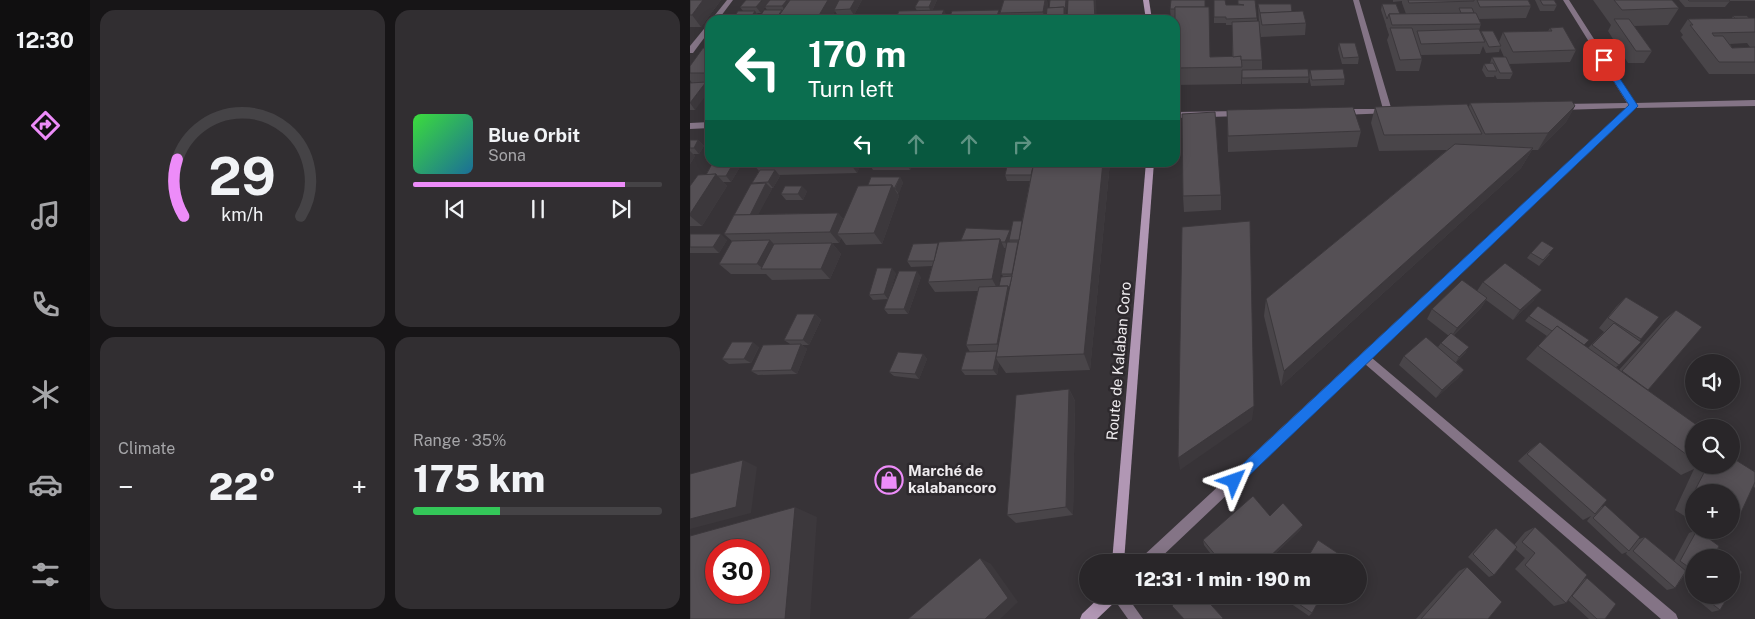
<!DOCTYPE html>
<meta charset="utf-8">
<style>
body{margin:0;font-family:"Public Sans",sans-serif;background:#312e31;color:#f1f3f6;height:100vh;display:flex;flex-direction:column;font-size:19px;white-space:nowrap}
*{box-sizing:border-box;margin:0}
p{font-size:16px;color:#a5a5a8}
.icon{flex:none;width:28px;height:28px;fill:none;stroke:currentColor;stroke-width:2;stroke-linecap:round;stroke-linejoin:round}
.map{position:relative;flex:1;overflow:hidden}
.drawer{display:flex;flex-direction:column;gap:10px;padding:10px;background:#171517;width:600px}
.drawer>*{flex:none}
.guide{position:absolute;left:15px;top:15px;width:475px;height:152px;border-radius:15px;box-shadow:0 2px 12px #0003,0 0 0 1px #454346;background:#0b6e4f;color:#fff;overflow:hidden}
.controls{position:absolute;left:995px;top:354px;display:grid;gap:10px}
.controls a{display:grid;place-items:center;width:55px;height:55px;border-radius:50%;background:#292629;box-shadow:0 2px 12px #0003,0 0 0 1px #454346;font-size:25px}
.speed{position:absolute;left:15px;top:539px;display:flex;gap:10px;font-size:25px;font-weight:700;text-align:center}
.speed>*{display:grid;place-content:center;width:65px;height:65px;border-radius:50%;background:#292629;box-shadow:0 2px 12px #0003,0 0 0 1px #454346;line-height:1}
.speed .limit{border:8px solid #d22;background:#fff;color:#111}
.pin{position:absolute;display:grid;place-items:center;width:42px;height:42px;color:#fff;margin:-21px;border-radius:10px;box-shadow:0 2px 8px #0006}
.me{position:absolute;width:55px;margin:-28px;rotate:47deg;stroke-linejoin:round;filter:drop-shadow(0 0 4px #0008)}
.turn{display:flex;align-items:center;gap:18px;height:105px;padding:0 20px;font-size:22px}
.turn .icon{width:65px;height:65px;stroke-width:2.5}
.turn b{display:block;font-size:35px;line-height:42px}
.lanes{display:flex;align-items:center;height:48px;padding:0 20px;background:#0003;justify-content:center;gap:25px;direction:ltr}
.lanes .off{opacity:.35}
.big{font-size:38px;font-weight:800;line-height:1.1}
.drawer .tile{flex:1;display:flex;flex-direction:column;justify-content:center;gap:8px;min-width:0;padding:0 18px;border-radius:15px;background:#312e31}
.drawer .dial{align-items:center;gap:0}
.dial svg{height:130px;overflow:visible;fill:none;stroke:#454346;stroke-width:7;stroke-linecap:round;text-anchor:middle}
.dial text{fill:#f1f3f6;stroke:none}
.song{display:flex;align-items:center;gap:15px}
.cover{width:60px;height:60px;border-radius:8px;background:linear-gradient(135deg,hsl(120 70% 55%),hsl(200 70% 35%))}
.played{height:5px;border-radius:2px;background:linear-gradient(90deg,#ed8cf9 85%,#454346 85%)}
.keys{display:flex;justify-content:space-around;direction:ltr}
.heat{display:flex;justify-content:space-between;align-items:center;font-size:28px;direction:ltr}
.charge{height:8px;border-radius:4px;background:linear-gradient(90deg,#34c759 35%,#454346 0)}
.drawer .tiles{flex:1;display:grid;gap:10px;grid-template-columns:repeat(2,1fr)}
.trip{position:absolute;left:389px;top:554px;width:288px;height:50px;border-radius:25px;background:#292629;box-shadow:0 2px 12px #0003,0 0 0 1px #454346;font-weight:800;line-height:50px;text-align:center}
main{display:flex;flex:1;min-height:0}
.tabs{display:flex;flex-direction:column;width:90px;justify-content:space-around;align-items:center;background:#100f10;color:#a5a5a8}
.tabs .icon{width:35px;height:35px}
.tabs .on{color:#ed8cf9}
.tabs b{font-size:22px;color:#f1f3f6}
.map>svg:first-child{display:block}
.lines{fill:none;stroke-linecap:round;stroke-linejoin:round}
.minor{fill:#847486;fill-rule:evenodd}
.secondary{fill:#b197b4;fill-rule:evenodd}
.wall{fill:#494549;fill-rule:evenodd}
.shaded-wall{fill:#3c383c}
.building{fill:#555055;stroke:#3c383c;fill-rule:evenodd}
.route{fill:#1a73e8;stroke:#114b97}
.labels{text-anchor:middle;stroke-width:5;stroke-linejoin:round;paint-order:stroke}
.street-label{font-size:15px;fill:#f0edf0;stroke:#2d292d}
.poi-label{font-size:15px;font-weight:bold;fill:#f0edf0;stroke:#2d292d;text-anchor:start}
</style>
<main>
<nav class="tabs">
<b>12:30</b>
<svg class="icon on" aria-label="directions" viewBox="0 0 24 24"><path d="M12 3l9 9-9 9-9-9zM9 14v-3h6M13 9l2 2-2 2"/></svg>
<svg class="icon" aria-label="music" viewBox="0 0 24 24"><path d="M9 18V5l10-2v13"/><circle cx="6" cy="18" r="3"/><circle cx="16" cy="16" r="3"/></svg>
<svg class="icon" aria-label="phone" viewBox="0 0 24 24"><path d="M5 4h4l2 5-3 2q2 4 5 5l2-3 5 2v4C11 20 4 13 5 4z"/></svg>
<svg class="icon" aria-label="climate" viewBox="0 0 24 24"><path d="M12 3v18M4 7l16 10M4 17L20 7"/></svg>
<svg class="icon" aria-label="car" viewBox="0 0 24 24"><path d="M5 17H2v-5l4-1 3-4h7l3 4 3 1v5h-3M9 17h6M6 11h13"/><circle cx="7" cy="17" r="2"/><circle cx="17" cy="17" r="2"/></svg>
<svg class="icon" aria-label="filters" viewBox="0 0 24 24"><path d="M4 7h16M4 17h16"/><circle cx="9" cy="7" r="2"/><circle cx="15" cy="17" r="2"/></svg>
</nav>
<section class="drawer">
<div class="tiles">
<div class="tile dial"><svg viewBox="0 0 100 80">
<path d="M14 69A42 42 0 1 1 86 69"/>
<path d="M14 69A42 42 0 0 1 10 34" stroke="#ed8cf9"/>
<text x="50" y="56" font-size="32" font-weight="700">29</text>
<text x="50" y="72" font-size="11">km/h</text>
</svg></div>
<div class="tile">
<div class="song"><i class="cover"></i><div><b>Blue Orbit</b><p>Sona</p></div></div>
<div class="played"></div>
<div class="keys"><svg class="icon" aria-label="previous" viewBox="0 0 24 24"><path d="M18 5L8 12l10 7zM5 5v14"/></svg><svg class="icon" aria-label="pause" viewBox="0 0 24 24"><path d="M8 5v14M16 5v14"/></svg><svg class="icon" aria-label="next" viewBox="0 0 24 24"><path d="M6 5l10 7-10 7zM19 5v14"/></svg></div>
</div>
<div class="tile"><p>Climate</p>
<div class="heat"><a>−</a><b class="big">22°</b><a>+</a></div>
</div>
<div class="tile"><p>Range · 35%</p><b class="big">175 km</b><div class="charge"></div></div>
</div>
</section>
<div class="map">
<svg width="1065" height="619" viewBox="0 0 1065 619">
<rect width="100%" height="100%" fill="#373337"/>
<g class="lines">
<g class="minor">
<path d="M37 0H43L28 20H21Z"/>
<path d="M663 0H669L702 111 701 113 651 115 647 112 651 109H693Z"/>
<path d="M873 0H879L945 103 1065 100V106L946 108 682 358 986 614 988 619H971L675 364 466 562H451L452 557 936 108 871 110 867 107 871 104 937 103Z"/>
<path d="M20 23V30L3 53H0V46L18 24Z"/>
<path d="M549 111 553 114 552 116 485 118V112Z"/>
<path d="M20 122V128L0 129V123Z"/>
<path d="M421 595H436L453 619H438Z"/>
</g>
<g class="secondary">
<path d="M453 0H459L462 20H456Z"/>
<path d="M456 162H464L434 562H422Z"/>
<path d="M412 595H429L427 600 407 619H390L392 614Z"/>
</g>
</g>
<g class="wall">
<path d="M0 0H31L11 27H0Z"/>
<path d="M56 0H172L164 15 148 16 145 11 140 20H68L77 10 75 7 71 13H67L69 17 67 20 53 11 50 7Z"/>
<path d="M229 0H247L242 11 257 16 255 20H205L227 11 225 7Z"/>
<path d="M314 0H357L358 8 376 16 377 20H312L311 17 310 20 259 19 310 12Z"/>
<path d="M524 0 536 5H548V0L567 18V21L569 23 568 4 602 12 616 23 615 35 571 37 569 28 572 60V70L619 77 618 83 552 84V72L551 84 485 85V20H481L480 9 515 7 520 57H542V25H536V23H524Z"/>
<path d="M703 0H838L841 6 836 18 789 19 791 24 789 30 790 33 791 31 809 42 813 32 858 31 860 28 886 50 880 62 819 64 823 73 820 79H807L805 75 804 77H796L792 70 794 64 800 63 802 57H814L810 48 809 52 796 53 793 46 790 54 731 55 732 59 729 71H706L697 40 699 35 696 26V25L691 10 692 4 710 14H716L712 3V1L703 2Z"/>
<path d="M845 0H864L867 5 864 11H850Z"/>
<path d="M903 0H982L989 8 978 25 944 26 962 51 954 63H938L918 31 921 25Z"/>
<path d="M989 0H1065V1H1040L1035 7H995Z"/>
<path d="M1043 16 1059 18H1065V74H1019L991 37 993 35 990 31 998 19 1042 18ZM1057 43 1060 47 1042 48 1040 44Z"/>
<path d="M649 43 669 57 668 64H652L648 49Z"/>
<path d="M20 48V85H18L5 110H0V83H2L0 80V66Z"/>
<path d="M620 70 655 79 654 85 621 86 619 76Z"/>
<path d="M780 103 885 106 876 122 848 150H842L831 168 591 386 574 316 576 299 757 150 689 151 681 123 685 107H779Z"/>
<path d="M537 110 671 131 667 147 538 152Z"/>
<path d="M0 140H8L14 146 9 154H3L5 156 0 164Z"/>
<path d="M23 162H46L50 167 41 182H33L37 186 12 226H0V186L16 175Z"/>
<path d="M63 162H172L167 173 89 175 90 176 83 188H81L82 189 68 214 148 213 153 219 178 185 210 177 213 183 208 194 209 196 192 244 156 245 151 238 149 243H115H142L151 254 140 279 82 280 76 274H41L29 264 42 241 34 234 63 184 62 183 69 171 63 164Z"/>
<path d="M178 162H242L241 164H223L220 170H183Z"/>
<path d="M420 162 400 370 316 373 309 363 307 375H275L271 370 280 352 276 345 288 291 245 292 238 282 242 266 221 267 217 261 248 243 271 241 321 233 332 221 340 181H317L315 175ZM314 248H316L311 274 313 276 309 286H308L315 250Z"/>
<path d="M117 191 113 200H96L91 194Z"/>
<path d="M531 195V210L494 212 493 196Z"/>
<path d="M0 234 37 240 29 253H0Z"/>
<path d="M841 253 860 254 849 266 837 258Z"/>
<path d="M206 273 199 296 231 277 218 314H198L194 309 198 299 183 300 179 295Z"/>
<path d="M793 282 844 300 823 320 796 300 791 308 764 335 776 352 766 362 774 370 768 378 746 398 709 365 714 356 748 347 751 343 759 336 737 319 742 309 787 291Z"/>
<path d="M936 297 951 339 929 365 926 367 929 370 974 320 986 310 958 390 1004 428V465H1041L1064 471 1065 470V488L1063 486 1042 532 1026 537 1015 530H1041V492H1004V522L985 510 1004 469 991 475 836 359 857 336 835 321 839 316 898 348 914 332 909 328 926 307Z"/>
<path d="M125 314 131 320 119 345H112L117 349 107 374 68 375 61 371 100 344 94 340Z"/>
<path d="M69 347 61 363 39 364 32 359Z"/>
<path d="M233 354 237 359 229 379 204 376 199 372Z"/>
<path d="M379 389 385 401 383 515 326 523 317 515Z"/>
<path d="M850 442 912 507 915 505 949 539 955 537 984 561 999 533 1007 530 1025 554 1028 553 1033 558H1004V579L996 573 985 588 977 590 936 554 937 552 932 554 897 521 901 516 893 520 828 461 841 449Z"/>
<path d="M580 516 613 525 610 530 577 562H527L514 545 513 540Z"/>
<path d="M845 527 894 579 897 578 915 619H899L878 600 876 603 864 606 825 569 835 558 825 549 804 575 799 577 778 557 801 531 806 528 824 545 835 532Z"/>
<path d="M777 567 798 619H726L769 571Z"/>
<path d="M1004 582V595H1039L1030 610 1022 612 998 592Z"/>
<path d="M577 595H595L590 604Z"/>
<path d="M597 595 622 613 619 616 594 599Z"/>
</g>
<g class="shaded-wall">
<path d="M13 0H31L11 27 2 15Z"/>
<path d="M72 0H80L71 13 66 7Z"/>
<path d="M97 0H105L96 12 92 6Z"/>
<path d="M138 0H150L144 10 145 11 140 20H130L128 17Z"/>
<path d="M165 0H172L164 15 160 9Z"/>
<path d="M242 0H247L241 13 239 7Z"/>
<path d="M355 0H357L358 6 356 20H355L353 12Z"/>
<path d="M376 0H378L376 16 377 20H374V7Z"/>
<path d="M404 0H406L407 20H405Z"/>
<path d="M92 10 88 17 91 20H85Z"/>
<path d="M254 10 257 16 255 20H250Z"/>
<path d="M309 10 311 17 310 20H307L306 19Z"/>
<path d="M65 11 69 17 67 20H59Z"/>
<path d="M20 67V78L16 73Z"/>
<path d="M16 82 20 87V90L5 110 0 103Z"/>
<path d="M885 106 876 122 848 150 858 133Z"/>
<path d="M8 140 14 146 9 154 4 148Z"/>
<path d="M843 148 831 168 591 386 594 371Z"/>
<path d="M0 151 5 156 0 164Z"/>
<path d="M44 162H46L50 167 41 182 36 176Z"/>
<path d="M159 162H172L167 173Z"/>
<path d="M216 162H222L223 164 220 170Z"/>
<path d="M413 162H420L400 370 394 354Z"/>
<path d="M85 170 90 176 83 188 78 182Z"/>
<path d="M26 174 37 186 12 226 0 216V214Z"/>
<path d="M210 177 213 183 209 194 205 189Z"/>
<path d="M76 183 82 189 64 223 58 217Z"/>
<path d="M202 185 209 196 192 244 184 233Z"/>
<path d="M112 186 117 191 113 200 108 194Z"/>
<path d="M148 213 157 224 147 234 151 238 149 243 140 232Z"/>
<path d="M320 230 322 235 319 240 320 242 318 248 315 242Z"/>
<path d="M31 234 37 240 29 253 23 247Z"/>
<path d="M310 239 315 250 308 290 302 279Z"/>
<path d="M80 240 91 251 74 269 67 264Z"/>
<path d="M142 243 151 254 140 279 131 269Z"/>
<path d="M202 268 206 273 198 299 194 294Z"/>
<path d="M227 271 231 277 218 314 214 309Z"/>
<path d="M318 286 323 296 313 353 307 344Z"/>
<path d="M852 290 844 300 823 320 830 310Z"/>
<path d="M797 298 791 308 761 337 767 328Z"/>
<path d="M125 314 131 320 119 345 113 340Z"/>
<path d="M63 342 69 347 61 363 54 359Z"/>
<path d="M111 344 117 349 107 374 101 370Z"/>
<path d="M779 347 776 352 766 362 769 357Z"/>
<path d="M233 354 237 359 229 379 225 374Z"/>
<path d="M306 358 309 363 307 375 303 370Z"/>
<path d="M774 370 768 378 746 398 752 390Z"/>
<path d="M379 389 385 401 383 515 376 507Z"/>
<path d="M564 406 562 420 490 470 488 458Z"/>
<path d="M53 460 67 467 61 513 0 529V519Z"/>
<path d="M105 507 127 517 120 619H95Z"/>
<path d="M613 525 610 530 577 562H574Z"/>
<path d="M290 558 301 564 328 602 310 619H295Z"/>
</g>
<g class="building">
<path d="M0 0H13L2 15H0Z"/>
<path d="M56 0H72L66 7H50Z"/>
<path d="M80 0H97L92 6H75Z"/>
<path d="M100 0H138L128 17H88Z"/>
<path d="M149 0H165L160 9 144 10Z"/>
<path d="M229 0H242L239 7H225Z"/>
<path d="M314 0H355L353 12 310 13Z"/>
<path d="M360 0H376L375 10 374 7 359 8Z"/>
<path d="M378 0H404L405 20H377Z"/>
<path d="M481 0H515V7H485V9H480Z"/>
<path d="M524 0H535L536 5H554L548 4V0H565L567 18 536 19V17H524Z"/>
<path d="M718 0H784V1L719 3Z"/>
<path d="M787 0H838L841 6 790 7Z"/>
<path d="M850 0H864L867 5H853Z"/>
<path d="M924 0H982L989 8 932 10Z"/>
<path d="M998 0H1039L1040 1H999Z"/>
<path d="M568 4H601L602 12 570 13Z"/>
<path d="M692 4H706L710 14H699L697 19Z"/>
<path d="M374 7V20H356L357 8Z"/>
<path d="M485 7H519L520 57 551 56 552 67 485 68Z"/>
<path d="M769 8H782L784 13H771Z"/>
<path d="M74 10H92L85 20H68Z"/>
<path d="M254 10 250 19 205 20 209 11Z"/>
<path d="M309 10 306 19H259L262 11Z"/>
<path d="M48 11H65L59 20H42Z"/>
<path d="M613 11 616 23 572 25 570 13Z"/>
<path d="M786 13 791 24 702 25 699 14Z"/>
<path d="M1043 16H1057L1059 18H1045Z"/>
<path d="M1065 18V32L1022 33 1024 36H1033L1042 48 1065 47V62H1029L1000 25H1003L998 19Z"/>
<path d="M193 19V20H149Z"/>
<path d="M924 19H939L962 51H946Z"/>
<path d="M569 21 572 60H551V56L543 57 542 22Z"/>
<path d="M873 27 886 50 823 52 813 32 862 31 860 28Z"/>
<path d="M700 28H722L732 59 710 60Z"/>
<path d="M789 29 795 42 731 44 727 31Z"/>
<path d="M791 31H803L811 46 799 47Z"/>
<path d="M649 43H665L669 57 653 58Z"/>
<path d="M13 48H20V67L16 73H0V66Z"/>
<path d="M802 57H816L823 73H810Z"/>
<path d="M803 63 807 71H798L794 64Z"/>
<path d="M618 69 619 77 552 78V70Z"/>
<path d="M653 69 655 79 622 80 620 70Z"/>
<path d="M16 82 0 103V83Z"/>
<path d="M882 101 885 106 858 133 795 134 780 103Z"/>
<path d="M777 104 792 134 694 135 685 107Z"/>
<path d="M663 107 671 131 538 136 537 110Z"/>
<path d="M525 112 531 195 493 196 492 114Z"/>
<path d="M0 140H8L4 148H0Z"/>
<path d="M765 144 843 148 594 371 576 299Z"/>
<path d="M23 162H44L36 176H27L26 174 16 175Z"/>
<path d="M63 162H136L63 164Z"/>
<path d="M318 162H344L341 175H315Z"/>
<path d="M344 162H413L394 354 306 357Z"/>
<path d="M70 170H85L78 182 62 183Z"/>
<path d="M26 174 0 214V186L8 175Z"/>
<path d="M181 177H210L204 189 202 185H178Z"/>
<path d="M76 183 60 215H44L43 217 61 184Z"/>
<path d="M202 185 184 233 147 234 168 186Z"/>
<path d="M95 186H112L108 194H91Z"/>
<path d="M148 213 140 232 34 234 44 215Z"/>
<path d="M323 221H332L329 240H319Z"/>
<path d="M560 221 564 406 488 458 492 227Z"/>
<path d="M276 228 320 230 315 242H311L310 239 271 240Z"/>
<path d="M0 234H31L23 247H0Z"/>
<path d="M310 239 302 279 238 282 249 242Z"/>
<path d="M80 240 67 264H29L42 241Z"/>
<path d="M852 241 864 248 853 260 841 253Z"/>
<path d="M317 242H328L322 274H311Z"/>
<path d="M142 243 131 269H71L84 244Z"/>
<path d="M248 243 244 261H217L223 244Z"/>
<path d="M815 263 852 290 830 310 793 282Z"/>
<path d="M187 268H202L194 294 179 295Z"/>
<path d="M209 271H227L214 309H194Z"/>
<path d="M322 276 319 289 318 286H309L311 277Z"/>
<path d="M772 280 797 298 767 328 742 309Z"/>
<path d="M318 286 307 344 276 345 289 287Z"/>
<path d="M936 297 969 317 951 339 918 318Z"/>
<path d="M848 306 899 340 894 345 867 326 862 331 839 316Z"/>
<path d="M986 310 1012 327 958 390 932 371Z"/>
<path d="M107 314H125L113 340H94Z"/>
<path d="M924 323 951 342 929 365 902 345Z"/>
<path d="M867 326 1011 428H1004V460L848 346Z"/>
<path d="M761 333 779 347 769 357 751 343Z"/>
<path d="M736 337 774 370 752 390 714 356Z"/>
<path d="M42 342H63L54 359H32Z"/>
<path d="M111 344 101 370 61 371 73 345Z"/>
<path d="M307 351 303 370H271L276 352Z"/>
<path d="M208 352 233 354 225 374 199 372Z"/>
<path d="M379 389 376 507 317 515 326 395Z"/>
<path d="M850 442 917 500 905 514 837 454Z"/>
<path d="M1041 457 1065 472V482L1042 532 1039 530H1041V492H1004L1018 465H1041Z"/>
<path d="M53 460 46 507 0 519V474Z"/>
<path d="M1004 494V507L999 504Z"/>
<path d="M563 496 580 516 593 503 613 525 574 562H531L513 540Z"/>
<path d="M915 505 950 537 939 551 903 518Z"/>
<path d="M105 507 95 619H0V536ZM26 550H69V592H26Z"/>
<path d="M845 527 897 575 876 603 835 565 845 553 832 542Z"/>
<path d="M806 528 827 547 804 575 783 554Z"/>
<path d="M1007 530 1029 546 1023 558H1004V571L990 561Z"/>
<path d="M955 537 996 571 985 588 943 551Z"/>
<path d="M628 540 652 556 649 562H615Z"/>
<path d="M1028 553 1033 558H1025Z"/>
<path d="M290 558 318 598 295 619H218Z"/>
<path d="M1041 563 1052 572 1041 591Z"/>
<path d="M777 567 812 602 798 619H731Z"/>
<path d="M897 578 926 604 915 619H907L882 596Z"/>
<path d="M492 595H512L533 618 532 619H494L482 606Z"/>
<path d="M581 595H595L591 603Z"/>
<path d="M597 595H632L622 613 597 596Z"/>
<path d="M1011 595H1039L1030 610Z"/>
</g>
<path class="route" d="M912 59H917L948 106 946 108 549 485 544 487 540 485 538 481 540 476 939 105 910 60Z"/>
<defs>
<g id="shop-ring" transform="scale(1.4375)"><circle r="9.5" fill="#2d292d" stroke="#ed8cf9" stroke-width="1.5"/><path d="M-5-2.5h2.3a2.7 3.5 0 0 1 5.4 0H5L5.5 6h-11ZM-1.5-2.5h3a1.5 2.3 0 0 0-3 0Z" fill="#ed8cf9"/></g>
</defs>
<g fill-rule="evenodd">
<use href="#shop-ring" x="199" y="480"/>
</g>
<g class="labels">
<g class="street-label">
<text transform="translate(429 361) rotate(-85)" y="5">Route de Kalaban Coro</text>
</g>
<g class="poi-label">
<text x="218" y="476">Marché de<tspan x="218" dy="17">kalabancoro</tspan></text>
</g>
</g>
</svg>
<div class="controls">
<a><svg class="icon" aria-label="sound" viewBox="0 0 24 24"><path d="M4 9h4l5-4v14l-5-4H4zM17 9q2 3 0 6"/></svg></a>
<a><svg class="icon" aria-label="search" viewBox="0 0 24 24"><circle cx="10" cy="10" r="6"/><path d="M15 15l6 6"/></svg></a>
<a>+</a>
<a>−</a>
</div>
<div class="speed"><div class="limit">30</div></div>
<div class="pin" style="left:914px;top:60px;background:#d93025"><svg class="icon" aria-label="arrive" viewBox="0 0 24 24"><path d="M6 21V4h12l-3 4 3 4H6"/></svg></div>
<svg class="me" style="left:544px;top:481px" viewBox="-20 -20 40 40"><path d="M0-17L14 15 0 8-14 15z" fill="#1a73e8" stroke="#fff" stroke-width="4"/></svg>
<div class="trip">12:31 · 1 min · 190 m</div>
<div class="guide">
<div class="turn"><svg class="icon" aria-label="left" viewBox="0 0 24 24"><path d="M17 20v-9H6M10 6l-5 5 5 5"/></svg><div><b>170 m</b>Turn left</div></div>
<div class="lanes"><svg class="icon" aria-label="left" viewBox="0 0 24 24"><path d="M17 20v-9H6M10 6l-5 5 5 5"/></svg><svg class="icon off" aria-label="ahead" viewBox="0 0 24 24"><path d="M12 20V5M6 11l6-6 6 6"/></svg><svg class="icon off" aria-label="ahead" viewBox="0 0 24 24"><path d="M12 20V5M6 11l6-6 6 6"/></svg><svg class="icon off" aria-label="right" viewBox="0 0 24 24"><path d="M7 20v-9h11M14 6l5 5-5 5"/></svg></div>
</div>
</div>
</main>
